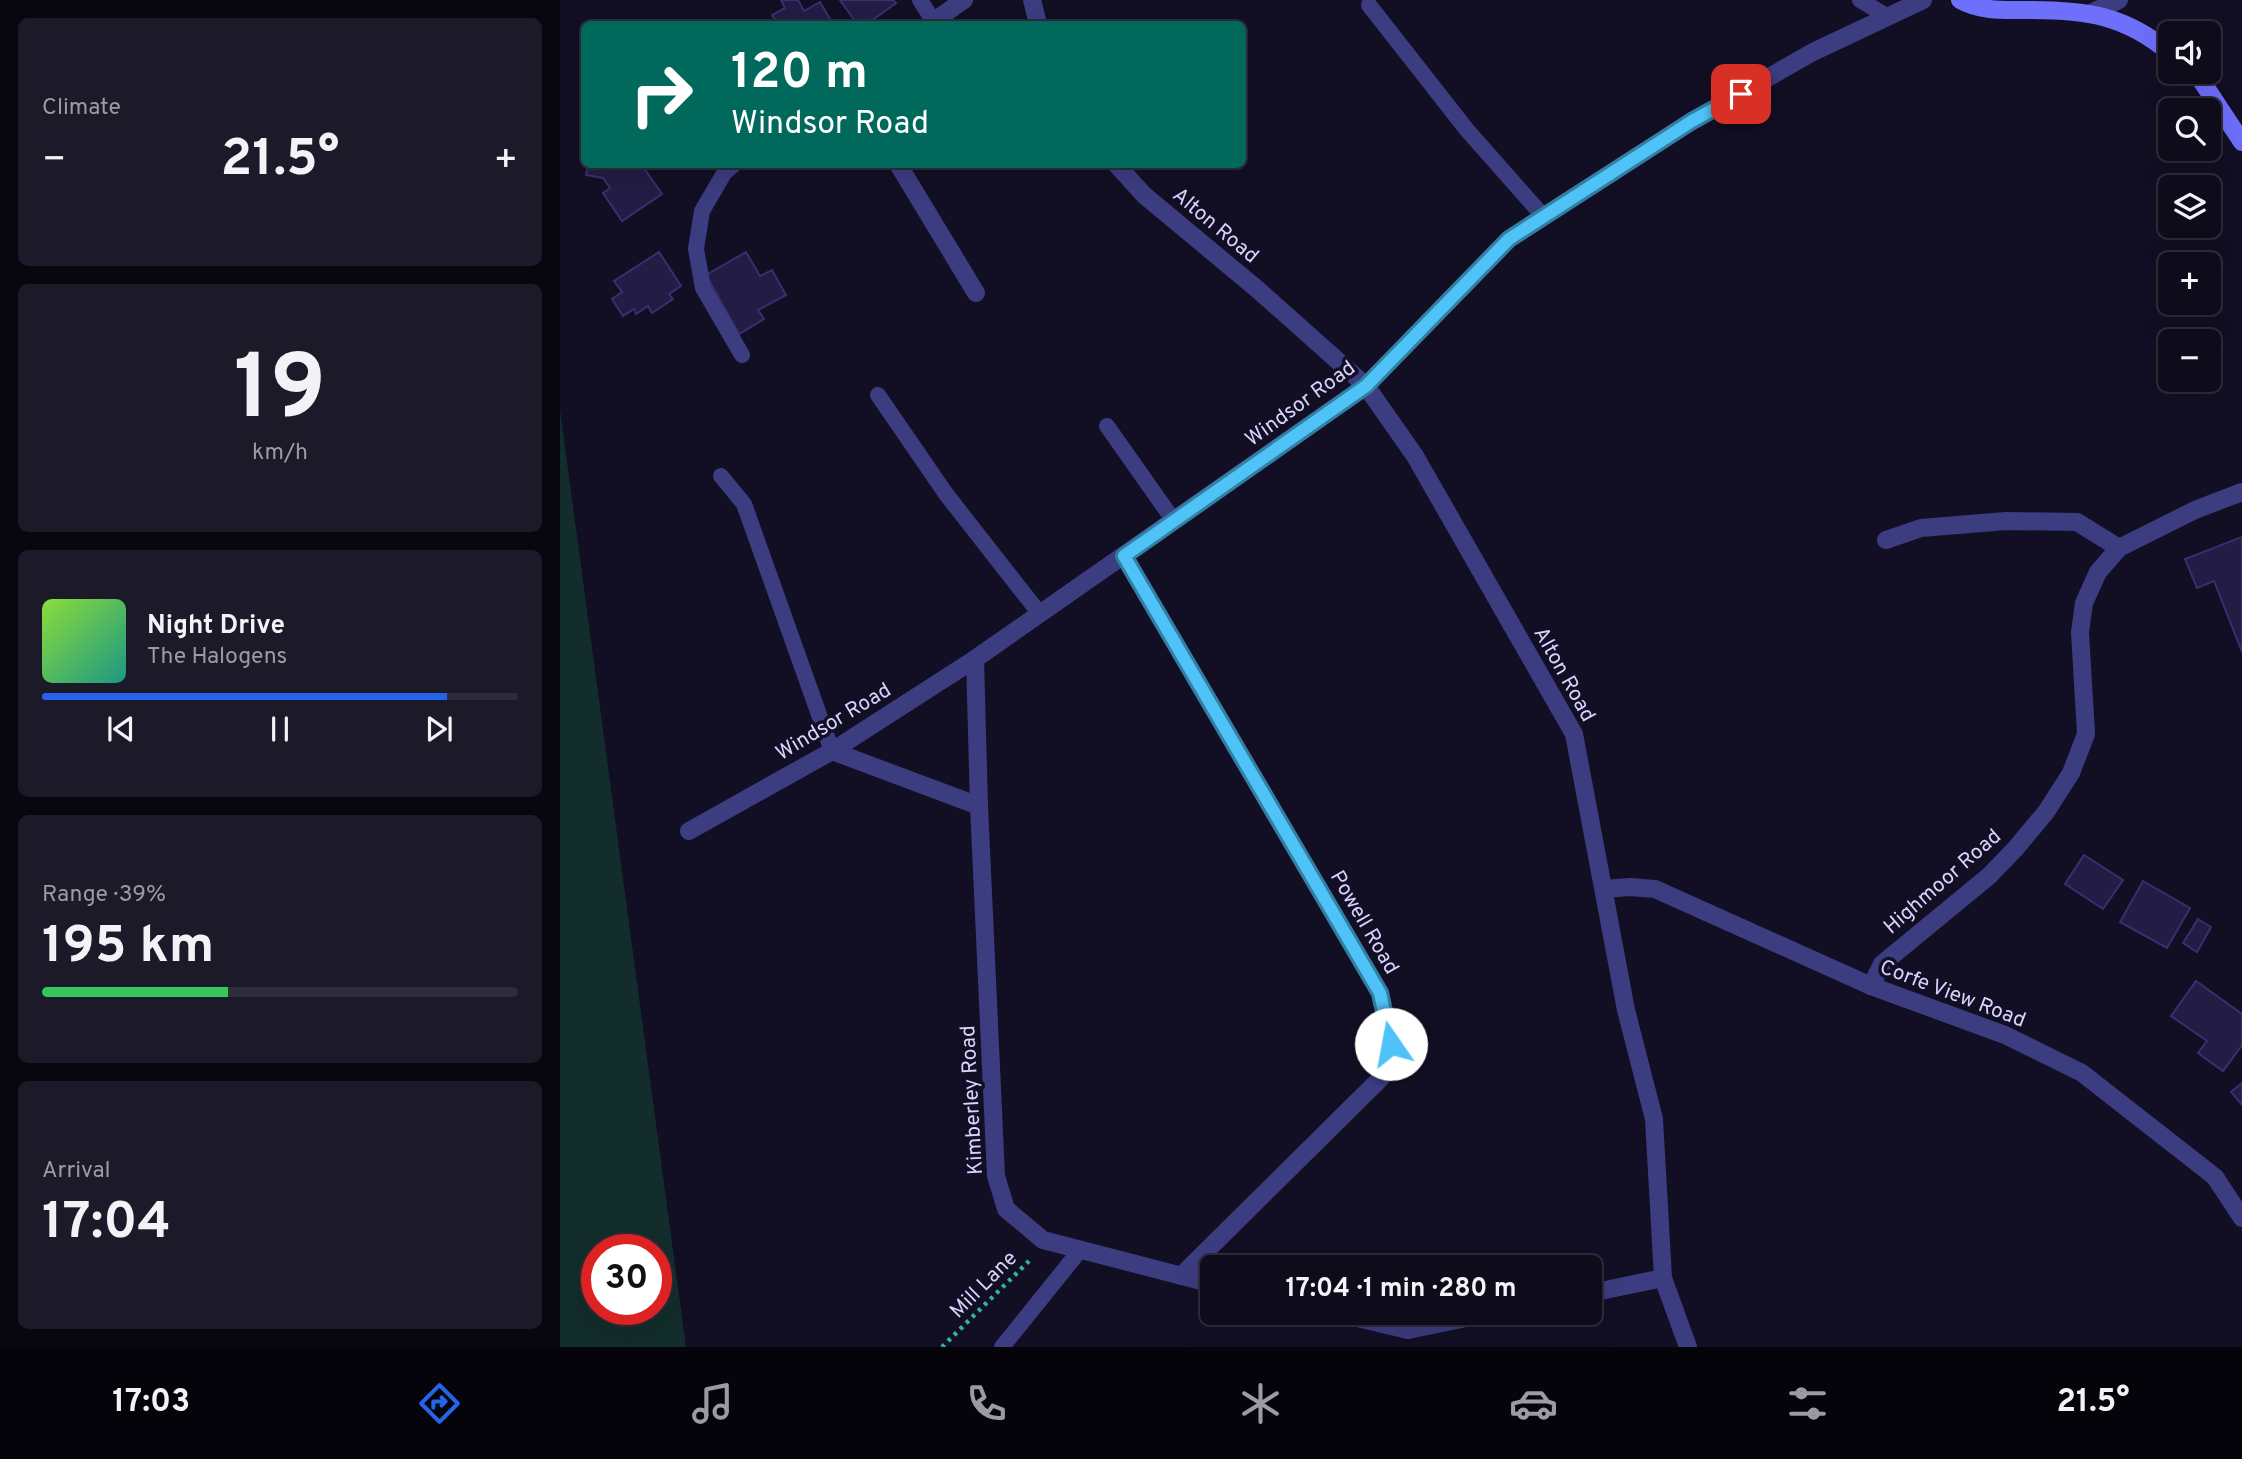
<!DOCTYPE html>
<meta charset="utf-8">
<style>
body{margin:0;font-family:Overpass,sans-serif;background:#1c1928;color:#f1f3f6;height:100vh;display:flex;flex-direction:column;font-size:26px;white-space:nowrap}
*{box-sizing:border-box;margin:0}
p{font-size:23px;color:#9b9ba3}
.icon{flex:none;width:38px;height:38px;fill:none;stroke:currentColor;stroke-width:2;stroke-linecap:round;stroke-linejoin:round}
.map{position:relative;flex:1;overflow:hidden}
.details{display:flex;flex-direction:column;gap:18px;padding:18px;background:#08060f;width:560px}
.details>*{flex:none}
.hud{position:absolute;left:21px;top:21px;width:665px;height:147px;border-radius:10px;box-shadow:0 7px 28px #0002,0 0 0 2px #2e2b3a;background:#00695c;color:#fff;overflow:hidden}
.buttons{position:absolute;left:1598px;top:21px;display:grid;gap:14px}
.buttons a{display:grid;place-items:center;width:63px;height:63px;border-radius:10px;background:#0e0b1b;box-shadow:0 7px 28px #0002,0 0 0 2px #2e2b3a;font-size:35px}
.speed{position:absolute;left:21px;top:1234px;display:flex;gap:14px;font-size:35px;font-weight:700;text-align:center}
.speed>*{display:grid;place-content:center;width:91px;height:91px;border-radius:50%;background:#0e0b1b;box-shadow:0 7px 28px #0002,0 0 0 2px #2e2b3a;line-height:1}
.speed .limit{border:10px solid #d22;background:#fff;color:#111}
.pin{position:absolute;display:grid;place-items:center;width:60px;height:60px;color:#fff;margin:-30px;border-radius:14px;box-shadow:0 4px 10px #0006}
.me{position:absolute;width:77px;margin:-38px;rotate:348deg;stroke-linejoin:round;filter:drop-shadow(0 0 5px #0008)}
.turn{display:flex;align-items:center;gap:24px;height:147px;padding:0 35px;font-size:32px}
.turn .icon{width:91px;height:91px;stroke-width:2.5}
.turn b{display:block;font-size:49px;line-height:60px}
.big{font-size:52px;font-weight:700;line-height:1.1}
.details .widget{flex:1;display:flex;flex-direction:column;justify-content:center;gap:10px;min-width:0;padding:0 24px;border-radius:10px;background:#1c1928}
.details .dial{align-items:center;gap:0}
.dial b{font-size:91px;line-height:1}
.song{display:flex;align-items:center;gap:21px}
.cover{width:84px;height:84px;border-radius:10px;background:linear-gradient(135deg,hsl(90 70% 55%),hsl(170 70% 35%))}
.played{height:7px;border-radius:4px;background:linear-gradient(90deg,#2563eb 85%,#2e2b3a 85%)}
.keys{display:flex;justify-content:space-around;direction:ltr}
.heat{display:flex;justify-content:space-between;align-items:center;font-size:38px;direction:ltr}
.charge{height:10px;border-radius:5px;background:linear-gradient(90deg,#34c759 39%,#2e2b3a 0)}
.trip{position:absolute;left:640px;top:1255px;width:402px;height:70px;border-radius:10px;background:#0e0b1b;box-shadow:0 7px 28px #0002,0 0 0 2px #2e2b3a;font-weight:700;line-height:70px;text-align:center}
.dock{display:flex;height:112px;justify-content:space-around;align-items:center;background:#06040b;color:#9b9ba3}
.dock .icon{width:49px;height:49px}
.dock .current{color:#2563eb}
.dock b{font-size:32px;color:#f1f3f6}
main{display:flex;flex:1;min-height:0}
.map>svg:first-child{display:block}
.green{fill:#122d2b;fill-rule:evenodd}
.building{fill:#231c44;stroke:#392f6f;stroke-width:2}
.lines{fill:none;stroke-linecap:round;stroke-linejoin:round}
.path{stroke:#33b1a6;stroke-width:4.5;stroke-dasharray:3.5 5;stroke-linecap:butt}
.lane{stroke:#3c3c81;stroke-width:16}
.street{stroke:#3c3c81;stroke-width:18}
.secondary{stroke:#6e6ffa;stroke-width:18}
.route-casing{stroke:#337fa1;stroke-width:18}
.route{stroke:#4fc3f7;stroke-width:12}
.labels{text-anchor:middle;stroke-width:7;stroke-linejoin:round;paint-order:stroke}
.street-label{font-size:21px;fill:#d7d3fd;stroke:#120f24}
</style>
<main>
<section class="details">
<div class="widget"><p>Climate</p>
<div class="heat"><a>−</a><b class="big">21.5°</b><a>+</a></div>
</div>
<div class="widget dial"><b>19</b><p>km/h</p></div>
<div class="widget">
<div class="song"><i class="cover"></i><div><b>Night Drive</b><p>The Halogens</p></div></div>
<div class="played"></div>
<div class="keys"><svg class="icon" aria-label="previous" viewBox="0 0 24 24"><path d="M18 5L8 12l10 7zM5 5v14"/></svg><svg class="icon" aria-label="pause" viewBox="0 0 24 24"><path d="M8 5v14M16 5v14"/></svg><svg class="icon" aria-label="next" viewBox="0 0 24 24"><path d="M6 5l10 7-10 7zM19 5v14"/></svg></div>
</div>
<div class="widget"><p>Range · 39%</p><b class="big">195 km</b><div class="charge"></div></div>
<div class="widget"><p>Arrival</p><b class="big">17:04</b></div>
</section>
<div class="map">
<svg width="1682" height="1347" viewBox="0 0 1682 1347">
<rect width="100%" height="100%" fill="#120f24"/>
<path class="green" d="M0 410 126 1347H0ZM37 1250H96V1309H37Z"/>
<g class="building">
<path d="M221 0H238L244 11 260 2 273 24H218L212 15 225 8Z"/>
<path d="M280 0H333L336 3 308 23 305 19 297 24Z"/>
<path d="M28 164H81L102 194 62 221 43 193 50 188 43 178 26 175Z"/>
<path d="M99 252 121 286 109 294 113 299 92 313 88 306 76 314 74 309 63 316 52 299 62 292 54 281Z"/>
<path d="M186 252 200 276 212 270 226 295 198 310 204 319 179 334 146 275Z"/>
<path d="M1682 537V652L1654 581 1637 588 1625 559Z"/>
<path d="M1524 855 1563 880 1543 909 1505 884Z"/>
<path d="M1583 881 1630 908 1607 948 1560 922Z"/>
<path d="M1638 919 1651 927 1637 952 1623 943Z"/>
<path d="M1636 981 1682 1014V1045L1663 1071 1638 1053 1647 1041 1611 1016Z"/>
<path d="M1682 1083V1105L1671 1092Z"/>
</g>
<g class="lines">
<path class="path" d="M382 1347 469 1261"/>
<g class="lane">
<path d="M360 0 374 22"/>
<path d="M1300 0 1328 17"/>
<path d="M809 5 907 130 983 216"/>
<path d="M166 170 142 211 136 249 143 288 182 355"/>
<path d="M318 395 386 494 480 614"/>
<path d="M547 426 614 521"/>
<path d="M161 476 184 504 272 751"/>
<path d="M442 1347 521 1249"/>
</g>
<g class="street">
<path d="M472 0 478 24"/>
<path d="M1531 13 1559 0"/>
<path d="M370 24 404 0"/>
<path d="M338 164 416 293"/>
<path d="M556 164 584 195 697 289 806 386 855 456 1014 734 1066 1010 1094 1119 1103 1278 1128 1347"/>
<path d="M166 170 173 164"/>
<path d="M1326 540 1361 528 1446 521 1517 522 1559 548"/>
<path d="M564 556 820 993 831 1043 821 1078 621 1276"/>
<path d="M415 659 419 806 436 1176 446 1209 483 1240 653 1284"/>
<path d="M272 751 419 806"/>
<path d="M129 831 272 751 415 659 806 386 949 239 1132 121 1253 52 1363 0"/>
<path d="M1044 889 1070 887 1095 889 1311 986 1445 1035 1522 1073 1655 1177 1682 1218"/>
<path d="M1311 986 1322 964 1429 876 1456 848 1486 812 1511 773 1526 734 1520 632 1524 603 1538 572 1559 548 1635 510 1682 492"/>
<path d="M1031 1293 1103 1278"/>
<path d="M772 1312 848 1330 935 1312"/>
</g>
<g class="secondary">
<path d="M1400 0C1421 12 1446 10 1469 10 1526 10 1565 15 1610 53"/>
<path d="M1632 72 1641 80 1682 142"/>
</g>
</g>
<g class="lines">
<g class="route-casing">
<path id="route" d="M831 1044 820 993 564 556 806 386 949 239 1132 121 1181 94"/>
</g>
<use href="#route" class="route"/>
</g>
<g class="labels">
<g class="street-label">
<text transform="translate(656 225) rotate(40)" y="7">Alton Road</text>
<text transform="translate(740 403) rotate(-36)" y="7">Windsor Road</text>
<text transform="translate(1005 674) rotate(61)" y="7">Alton Road</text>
<text transform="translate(273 721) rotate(-31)" y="7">Windsor Road</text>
<text transform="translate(1382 881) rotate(-41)" y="7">Highmoor Road</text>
<text transform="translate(805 922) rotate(60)" y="7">Powell Road</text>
<text transform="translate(1393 993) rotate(21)" y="7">Corfe View Road</text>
<text transform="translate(411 1100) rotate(-93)" y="7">Kimberley Road</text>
<text transform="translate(423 1284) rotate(-45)" y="7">Mill Lane</text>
</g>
</g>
</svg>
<div class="buttons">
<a><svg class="icon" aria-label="sound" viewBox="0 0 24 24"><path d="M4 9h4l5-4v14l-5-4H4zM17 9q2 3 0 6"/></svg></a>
<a><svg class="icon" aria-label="search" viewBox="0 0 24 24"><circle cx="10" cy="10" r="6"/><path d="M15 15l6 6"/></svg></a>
<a><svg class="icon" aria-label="layers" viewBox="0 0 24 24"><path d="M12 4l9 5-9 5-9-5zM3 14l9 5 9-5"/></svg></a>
<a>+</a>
<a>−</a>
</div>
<div class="speed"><div class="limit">30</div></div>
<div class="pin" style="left:1181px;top:94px;background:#d93025"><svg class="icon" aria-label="arrive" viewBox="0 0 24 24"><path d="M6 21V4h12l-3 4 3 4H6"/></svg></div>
<svg class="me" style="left:831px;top:1044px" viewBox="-20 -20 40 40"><circle r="19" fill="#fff"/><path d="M0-13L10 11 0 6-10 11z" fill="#4fc3f7"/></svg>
<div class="trip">17:04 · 1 min · 280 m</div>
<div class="hud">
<div class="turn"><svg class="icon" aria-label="right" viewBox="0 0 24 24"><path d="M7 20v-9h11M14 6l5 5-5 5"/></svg><div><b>120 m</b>Windsor Road</div></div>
</div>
</div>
</main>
<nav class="dock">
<b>17:03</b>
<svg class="icon current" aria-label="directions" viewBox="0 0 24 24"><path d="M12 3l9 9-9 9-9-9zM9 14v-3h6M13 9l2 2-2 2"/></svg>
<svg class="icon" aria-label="music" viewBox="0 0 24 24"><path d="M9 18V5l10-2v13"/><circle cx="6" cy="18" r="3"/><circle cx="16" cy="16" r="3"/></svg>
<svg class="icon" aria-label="phone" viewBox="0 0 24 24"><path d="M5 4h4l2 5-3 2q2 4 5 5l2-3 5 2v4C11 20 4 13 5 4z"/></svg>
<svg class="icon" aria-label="climate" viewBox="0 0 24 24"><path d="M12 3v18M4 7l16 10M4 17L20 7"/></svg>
<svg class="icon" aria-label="car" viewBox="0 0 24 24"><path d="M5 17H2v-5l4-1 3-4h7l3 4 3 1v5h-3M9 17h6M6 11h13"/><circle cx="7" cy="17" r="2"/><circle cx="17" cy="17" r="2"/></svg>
<svg class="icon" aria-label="filters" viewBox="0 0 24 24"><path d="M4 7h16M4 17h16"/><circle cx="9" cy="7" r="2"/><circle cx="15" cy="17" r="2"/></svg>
<b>21.5°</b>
</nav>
